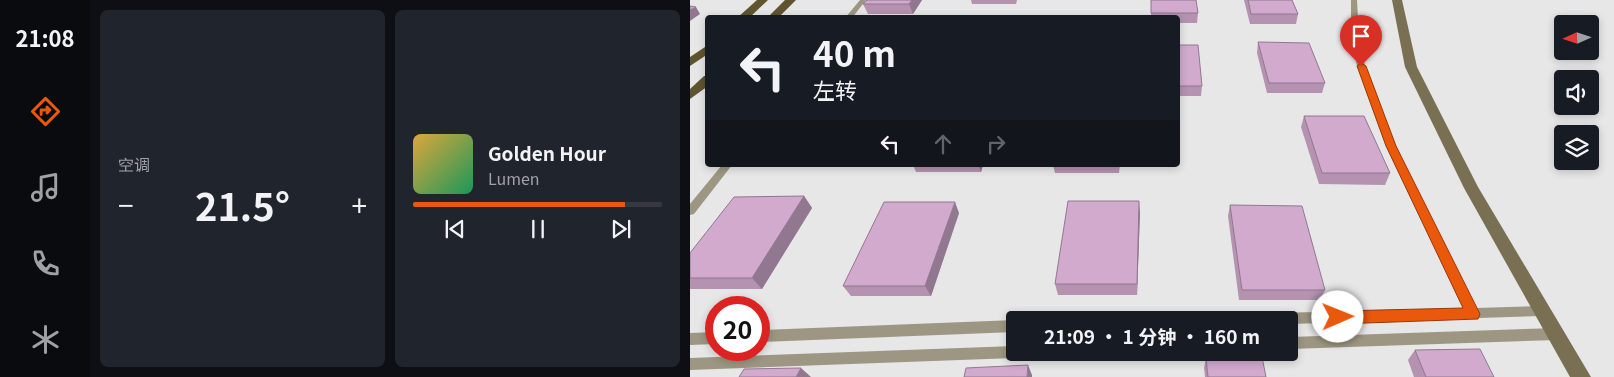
<!DOCTYPE html>
<html lang="zh">
<meta charset="utf-8">
<style>
body{margin:0;font-family:Georgia,"Noto Sans SC",serif;background:#20242c;color:#f1f3f6;height:100vh;display:flex;flex-direction:column;font-size:19px;white-space:nowrap}
*{box-sizing:border-box;margin:0}
p{font-size:16px;color:#9ea1a6}
.icon{flex:none;width:28px;height:28px;fill:none;stroke:currentColor;stroke-width:2;stroke-linecap:round;stroke-linejoin:round}
.map{position:relative;flex:1;overflow:hidden}
.side{display:flex;flex-direction:column;gap:10px;padding:10px;background:#0d0f14;width:600px}
.side>*{flex:none}
.hud{position:absolute;left:15px;top:15px;width:475px;height:152px;border-radius:5px;box-shadow:0 2px 8px #0003;background:#171b24;color:#f1f3f6;overflow:hidden}
.needle{width:32px;rotate:267deg}
.controls{position:absolute;left:864px;top:15px;display:grid;gap:10px}
.controls a{display:grid;place-items:center;width:45px;height:45px;border-radius:5px;background:#171b24;box-shadow:0 2px 8px #0003;font-size:25px}
.speed{position:absolute;left:15px;top:296px;display:flex;gap:10px;font-size:25px;font-weight:700;text-align:center}
.speed>*{display:grid;place-content:center;width:65px;height:65px;border-radius:50%;background:#171b24;box-shadow:0 2px 8px #0003;line-height:1}
.speed .limit{border:8px solid #d22;background:#fff;color:#111}
.pin{position:absolute;display:grid;place-items:center;width:42px;height:42px;color:#fff;margin:-51px -21px;border-radius:50% 50% 50% 0;rotate:-45deg;box-shadow:0 0 5px #0007}
.pin .icon{rotate:45deg}
.me{position:absolute;width:55px;margin:-28px;rotate:89deg;stroke-linejoin:round;filter:drop-shadow(0 0 4px #0008)}
.turn{display:flex;align-items:center;gap:18px;height:105px;padding:0 25px;font-size:22px}
.turn .icon{width:65px;height:65px;stroke-width:2.5}
.turn b{display:block;font-size:35px;line-height:42px}
.lanes{display:flex;align-items:center;height:48px;padding:0 25px;background:#0003;justify-content:center;gap:25px;direction:ltr}
.lanes .off{opacity:.35}
.big{font-size:38px;font-weight:700;line-height:1.1}
.side .tile{flex:1;display:flex;flex-direction:column;justify-content:center;gap:8px;min-width:0;padding:0 18px;border-radius:8px;background:#20242c}
.song{display:flex;align-items:center;gap:15px}
.cover{width:60px;height:60px;border-radius:8px;background:linear-gradient(135deg,hsl(40 70% 55%),hsl(150 70% 35%))}
.played{height:5px;border-radius:2px;background:linear-gradient(90deg,#ea580c 85%,#363941 85%)}
.keys{display:flex;justify-content:space-around;direction:ltr}
.heat{display:flex;justify-content:space-between;align-items:center;font-size:28px;direction:ltr}
.side .tiles{flex:1;display:grid;gap:10px;grid-template-columns:repeat(2,1fr)}
.trip{position:absolute;left:316px;top:311px;width:292px;height:50px;border-radius:5px;background:#171b24;box-shadow:0 2px 8px #0003;font-weight:700;line-height:50px;text-align:center}
main{display:flex;flex:1;min-height:0}
.dock{display:flex;flex-direction:column;width:90px;justify-content:space-around;align-items:center;background:#090b0e;color:#9ea1a6}
.dock .icon{width:35px;height:35px}
.dock .active{color:#ea580c}
.dock b{font-size:22px;color:#f1f3f6}
.map>svg:first-child{display:block}
.lines{fill:none;stroke-linecap:round;stroke-linejoin:round}
.lane{fill:#9d9682;fill-rule:evenodd}
.secondary{fill:#796f52;fill-rule:evenodd}
.primary{fill:#60542f;fill-rule:evenodd}
.wall{fill:#b492b0}
.shaded-wall{fill:#927790}
.building{fill:#d1aacd;stroke:#927790}
.route{fill:#ea580c;stroke:#983908}
</style>
<main>
<nav class="dock">
<b>21:08</b>
<svg class="icon active" aria-label="directions" viewBox="0 0 24 24"><path d="M12 3l9 9-9 9-9-9zM9 14v-3h6M13 9l2 2-2 2"/></svg>
<svg class="icon" aria-label="music" viewBox="0 0 24 24"><path d="M9 18V5l10-2v13"/><circle cx="6" cy="18" r="3"/><circle cx="16" cy="16" r="3"/></svg>
<svg class="icon" aria-label="phone" viewBox="0 0 24 24"><path d="M5 4h4l2 5-3 2q2 4 5 5l2-3 5 2v4C11 20 4 13 5 4z"/></svg>
<svg class="icon" aria-label="climate" viewBox="0 0 24 24"><path d="M12 3v18M4 7l16 10M4 17L20 7"/></svg>
</nav>
<section class="side">
<div class="tiles">
<div class="tile"><p>空调</p>
<div class="heat"><a>−</a><b class="big">21.5°</b><a>+</a></div>
</div>
<div class="tile">
<div class="song"><i class="cover"></i><div><b>Golden Hour</b><p>Lumen</p></div></div>
<div class="played"></div>
<div class="keys"><svg class="icon" aria-label="previous" viewBox="0 0 24 24"><path d="M18 5L8 12l10 7zM5 5v14"/></svg><svg class="icon" aria-label="pause" viewBox="0 0 24 24"><path d="M8 5v14M16 5v14"/></svg><svg class="icon" aria-label="next" viewBox="0 0 24 24"><path d="M6 5l10 7-10 7zM19 5v14"/></svg></div>
</div>
</div>
</section>
<div class="map">
<svg width="924" height="377" viewBox="0 0 924 377">
<rect width="100%" height="100%" fill="#e7e7e8"/>
<g class="lines">
<g class="lane">
<path d="M170 0H176L162 18H155Z"/>
<path d="M661 0H667L669 37 675 66 706 146 786 308 852 306 856 307 858 311 856 315 852 316 600 324V320H525L527 316 531 314 774 309 696 146 667 66 661 37Z"/>
<path d="M32 165H42L4 214 0 215V204Z"/>
<path d="M325 320V332L69 342V330Z"/>
<path d="M866 328 870 330 872 334 870 338 866 340 600 349V337Z"/>
<path d="M26 332V344L0 345V333Z"/>
<path d="M325 346V352H331L330 356 325 358 0 370V358Z"/>
</g>
<path class="secondary" d="M702 0H712L727 67 788 187 901 377H880L774 188 715 67Z"/>
<g class="primary">
<path d="M67 0H78L59 18H47Z"/>
<path d="M95 0H106L88 18H77Z"/>
<path d="M18 45V54L0 66V57Z"/>
<path d="M14 76H18V86L0 99V89Z"/>
</g>
</g>
<g class="wall">
<path d="M232 0 223 14H178L173 4Z"/>
<path d="M281 0H327L326 4H282Z"/>
<path d="M461 0 508 13 507 23H488V18H461Z"/>
<path d="M554 0H602L608 14 606 24H560Z"/>
<path d="M568 42 635 83 632 93H577L567 53Z"/>
<path d="M488 45 512 86 511 96H488Z"/>
<path d="M614 116 700 173 695 185 629 184 611 127Z"/>
<path d="M223 165H293L291 172H226Z"/>
<path d="M363 165H430L429 173H365Z"/>
<path d="M114 196 122 208 72 289H0V253Z"/>
<path d="M540 205 635 290 630 300H549L538 216Z"/>
<path d="M450 212 447 295H368L365 284Z"/>
<path d="M269 213 241 296H161L153 286Z"/>
<path d="M725 350 804 377H724L718 360Z"/>
<path d="M516 358 576 377H515L514 368Z"/>
</g>
<g class="shaded-wall">
<path d="M222 0H232L223 14 219 4Z"/>
<path d="M6 7 10 14 0 21V10Z"/>
<path d="M288 165H293L291 172Z"/>
<path d="M114 196 122 208 72 289 62 278Z"/>
<path d="M449 201 450 212 447 295V284Z"/>
<path d="M265 202 269 213 241 296 235 286Z"/>
<path d="M338 365 342 375V377H337Z"/>
<path d="M111 368 121 377H106Z"/>
</g>
<g class="building">
<path d="M177 0H222L219 4H173Z"/>
<path d="M461 0H506L508 13H461Z"/>
<path d="M558 0H602L608 14H561Z"/>
<path d="M0 6 6 7 0 10Z"/>
<path d="M568 42 619 43 635 83H579Z"/>
<path d="M488 45H508L512 86H488Z"/>
<path d="M614 116H674L700 173H632Z"/>
<path d="M114 196 62 278H0V253L44 197Z"/>
<path d="M378 201H449L447 284H365Z"/>
<path d="M194 202H265L235 286H153Z"/>
<path d="M540 205 612 206 635 290H552Z"/>
<path d="M790 349 804 377H736L725 350Z"/>
<path d="M572 357 576 377H518L516 358Z"/>
<path d="M338 365 337 377H274L276 368Z"/>
<path d="M111 368 106 377H49L54 369Z"/>
</g>
<path class="route" d="M671 63 676 66 706 146 790 314 788 319 648 324 643 322 640 317 643 313 648 311 773 308 696 146 667 66Z"/>
</svg>
<div class="controls">
<a><svg class="needle" viewBox="-14 -14 28 28"><path d="M0-13l5 13h-10z" fill="#e53935"/><path d="M0 13l5-13h-10z" fill="#9ea1a6"/></svg></a>
<a><svg class="icon" aria-label="sound" viewBox="0 0 24 24"><path d="M4 9h4l5-4v14l-5-4H4zM17 9q2 3 0 6"/></svg></a>
<a><svg class="icon" aria-label="layers" viewBox="0 0 24 24"><path d="M12 4l9 5-9 5-9-5zM3 14l9 5 9-5"/></svg></a>
</div>
<div class="speed"><div class="limit">20</div></div>
<div class="pin" style="left:671px;top:66px;background:#d93025"><svg class="icon" aria-label="arrive" viewBox="0 0 24 24"><path d="M6 21V4h12l-3 4 3 4H6"/></svg></div>
<svg class="me" style="left:648px;top:317px" viewBox="-20 -20 40 40"><circle r="19" fill="#fff"/><path d="M0-13L10 11 0 6-10 11z" fill="#ea580c"/></svg>
<div class="trip">21:09 · 1 分钟 · 160 m</div>
<div class="hud">
<div class="turn"><svg class="icon" aria-label="left" viewBox="0 0 24 24"><path d="M17 20v-9H6M10 6l-5 5 5 5"/></svg><div><b>40 m</b>左转</div></div>
<div class="lanes"><svg class="icon" aria-label="left" viewBox="0 0 24 24"><path d="M17 20v-9H6M10 6l-5 5 5 5"/></svg><svg class="icon off" aria-label="ahead" viewBox="0 0 24 24"><path d="M12 20V5M6 11l6-6 6 6"/></svg><svg class="icon off" aria-label="right" viewBox="0 0 24 24"><path d="M7 20v-9h11M14 6l5 5-5 5"/></svg></div>
</div>
</div>
</main>
